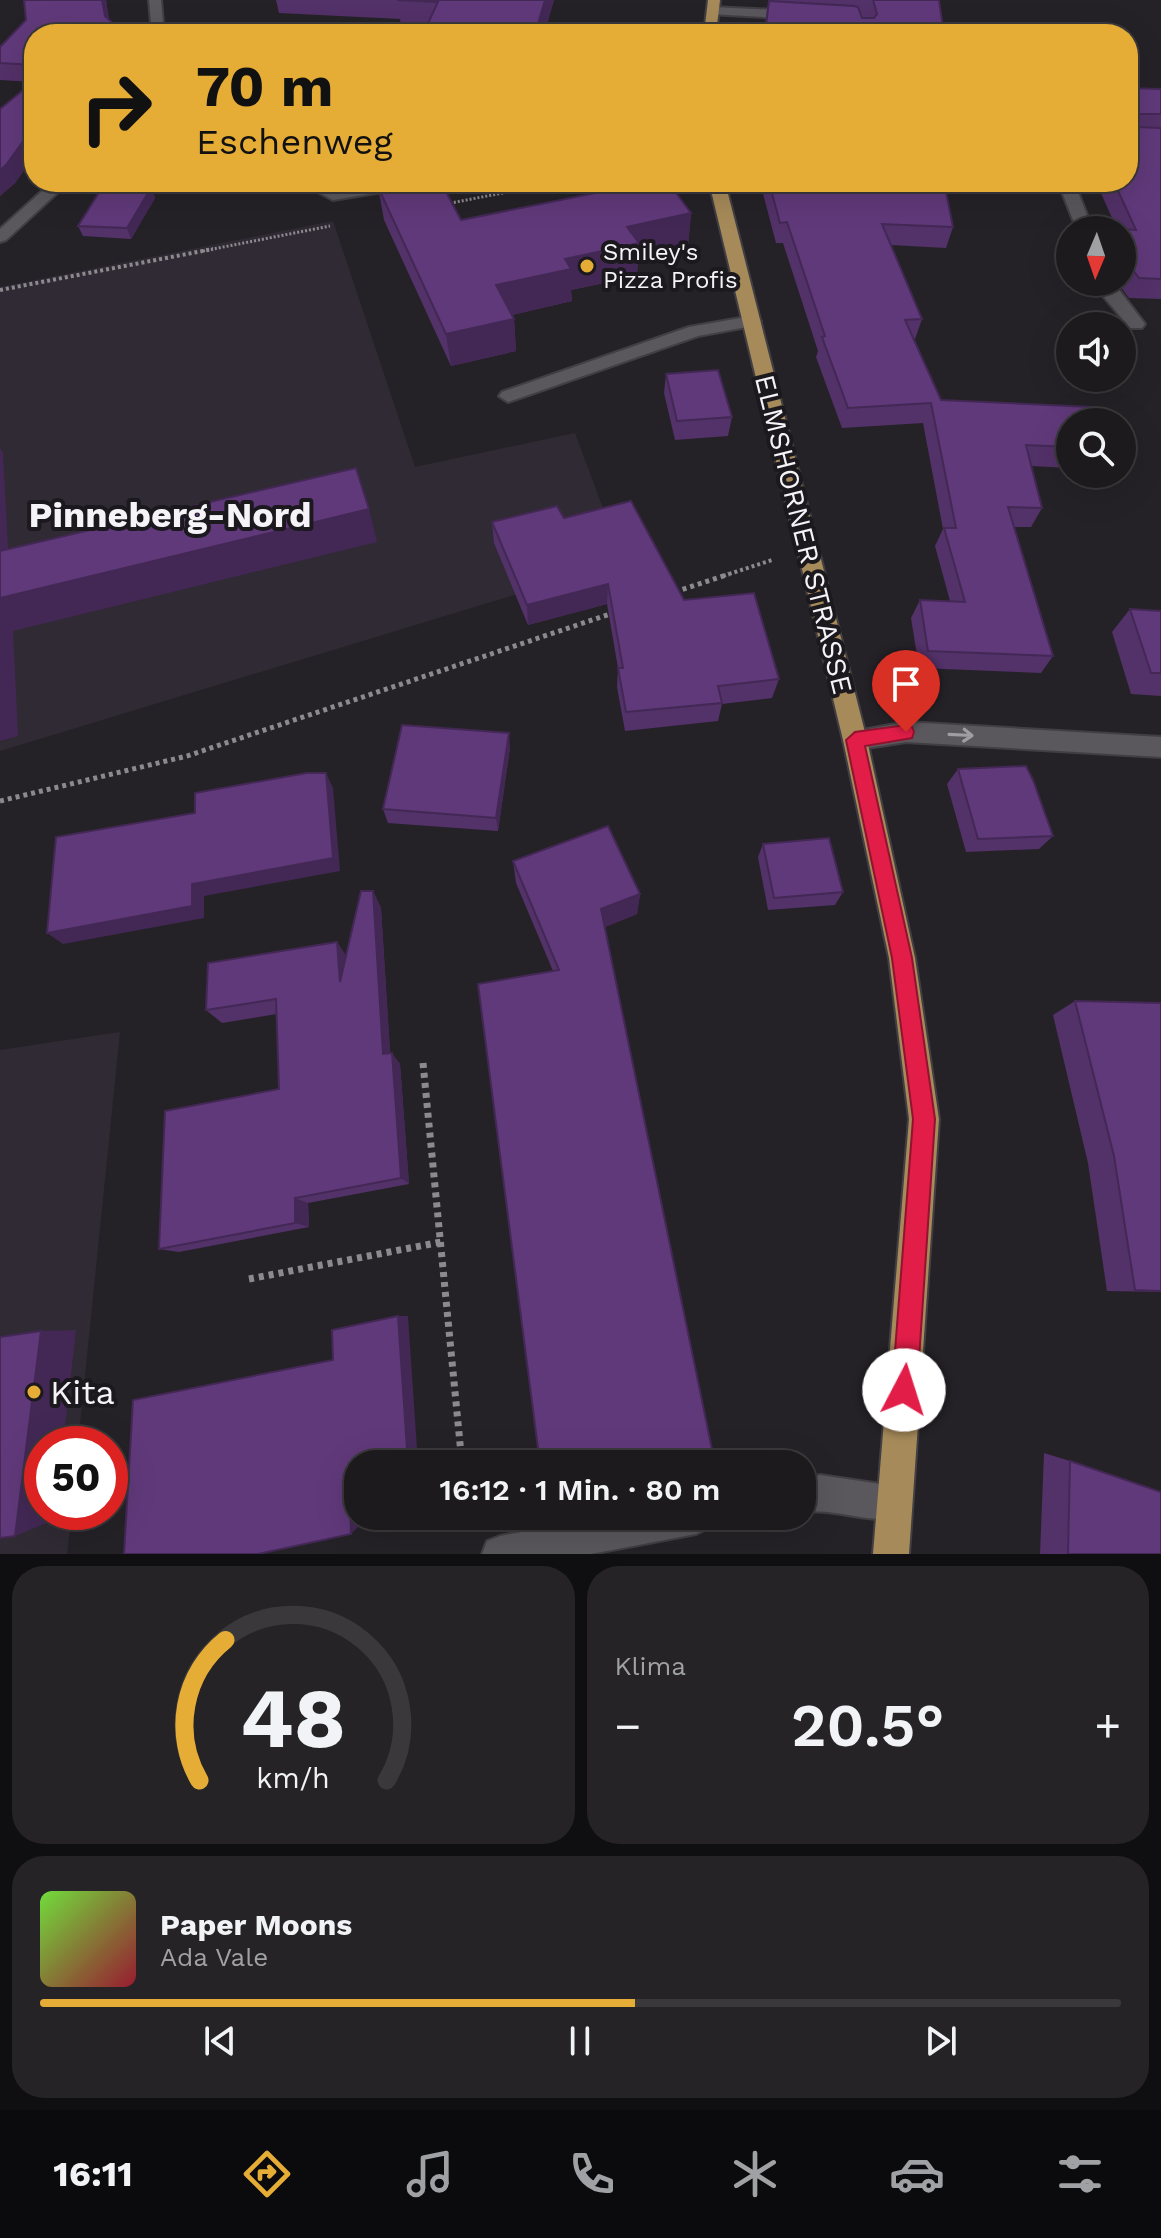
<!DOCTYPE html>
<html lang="de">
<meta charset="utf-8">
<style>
body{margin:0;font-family:"Work Sans",sans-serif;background:#252326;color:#f1f3f6;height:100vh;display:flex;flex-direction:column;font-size:30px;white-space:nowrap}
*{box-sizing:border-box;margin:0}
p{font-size:26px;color:#a0a1a4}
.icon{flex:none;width:44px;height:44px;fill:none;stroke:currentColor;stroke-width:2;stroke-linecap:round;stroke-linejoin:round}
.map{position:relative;height:1554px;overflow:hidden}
.sheet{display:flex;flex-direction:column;gap:12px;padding:12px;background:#0f0e10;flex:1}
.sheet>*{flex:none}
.top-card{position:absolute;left:24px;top:24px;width:1114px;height:168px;border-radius:32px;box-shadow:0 8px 32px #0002,0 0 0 2px #3a383b;background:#e5ad35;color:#111;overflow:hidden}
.needle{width:52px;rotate:182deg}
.buttons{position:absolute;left:1056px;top:216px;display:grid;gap:16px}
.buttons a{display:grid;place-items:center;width:80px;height:80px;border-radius:50%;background:#1c1a1d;box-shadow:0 8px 32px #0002,0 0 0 2px #3a383b;font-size:40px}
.speed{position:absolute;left:24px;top:1426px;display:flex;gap:16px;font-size:40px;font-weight:700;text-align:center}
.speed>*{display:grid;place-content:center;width:104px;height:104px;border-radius:50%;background:#1c1a1d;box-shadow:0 8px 32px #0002,0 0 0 2px #3a383b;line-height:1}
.speed .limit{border:12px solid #d22;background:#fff;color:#111}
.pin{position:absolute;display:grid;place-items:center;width:68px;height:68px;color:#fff;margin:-82px -34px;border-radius:50% 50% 50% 0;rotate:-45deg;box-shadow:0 0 8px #0007}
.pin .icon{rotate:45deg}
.me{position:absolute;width:88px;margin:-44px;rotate:5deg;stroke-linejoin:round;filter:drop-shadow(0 0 6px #0008)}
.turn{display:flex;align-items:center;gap:28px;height:168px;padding:0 40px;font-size:36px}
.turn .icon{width:104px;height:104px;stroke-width:2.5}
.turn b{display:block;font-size:56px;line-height:68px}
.big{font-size:60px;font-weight:600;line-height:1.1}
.sheet .card{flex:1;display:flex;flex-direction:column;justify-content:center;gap:12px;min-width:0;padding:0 28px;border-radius:32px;background:#252326}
.sheet .dial{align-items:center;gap:0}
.dial svg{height:208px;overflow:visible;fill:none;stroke:#3a383b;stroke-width:7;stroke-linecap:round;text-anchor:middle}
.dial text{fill:#f1f3f6;stroke:none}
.song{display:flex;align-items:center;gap:24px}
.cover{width:96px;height:96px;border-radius:12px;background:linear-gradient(135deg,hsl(100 70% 55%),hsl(350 70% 35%))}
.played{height:8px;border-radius:4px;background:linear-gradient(90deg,#e5ad35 55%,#3a383b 55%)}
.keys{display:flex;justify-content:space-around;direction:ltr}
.heat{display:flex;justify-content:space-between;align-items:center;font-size:44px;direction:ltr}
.sheet .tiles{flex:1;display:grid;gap:12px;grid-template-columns:1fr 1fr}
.card:last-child{grid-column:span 2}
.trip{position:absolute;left:344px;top:1450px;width:472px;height:80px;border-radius:32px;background:#1c1a1d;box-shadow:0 8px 32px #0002,0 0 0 2px #3a383b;font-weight:600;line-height:80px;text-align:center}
.tabs{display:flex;height:128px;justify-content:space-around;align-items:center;background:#0b0a0c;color:#a0a1a4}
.tabs .icon{width:56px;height:56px}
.tabs .current{color:#e5ad35}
.tabs b{font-size:36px;color:#f1f3f6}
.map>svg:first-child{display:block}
.built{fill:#302a34}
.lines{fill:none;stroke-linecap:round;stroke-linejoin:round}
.minor-casing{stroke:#413f43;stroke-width:4}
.major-casing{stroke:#413f43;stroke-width:4}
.path-far3{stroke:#8d8a8f;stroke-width:3;stroke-dasharray:2 2;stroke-linecap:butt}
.path-far2{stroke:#8d8a8f;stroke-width:4;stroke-dasharray:3 3;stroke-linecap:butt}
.path-far1{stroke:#8d8a8f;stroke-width:5;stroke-dasharray:4 4;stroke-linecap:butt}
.path{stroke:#8d8a8f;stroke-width:7;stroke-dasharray:5 5;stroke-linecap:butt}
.minor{fill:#5a575d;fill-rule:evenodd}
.major{fill:#a68a59;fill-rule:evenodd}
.wall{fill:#533169}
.shaded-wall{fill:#432855}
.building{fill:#60397a;stroke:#432855;stroke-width:2}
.oneway{stroke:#a09da2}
.route{fill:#e11d48;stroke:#92132f;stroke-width:2}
.poi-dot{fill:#e5ad35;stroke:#1b191d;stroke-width:3}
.labels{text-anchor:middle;stroke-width:8;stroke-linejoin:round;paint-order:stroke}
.far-poi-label{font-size:24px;fill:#f5f3f7;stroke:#1b191d;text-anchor:start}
.street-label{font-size:28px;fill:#f5f3f7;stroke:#1b191d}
.near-poi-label{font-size:34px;fill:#f5f3f7;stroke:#1b191d;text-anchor:start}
.district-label{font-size:36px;font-weight:bold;fill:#f5f3f7;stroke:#1b191d}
</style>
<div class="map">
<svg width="1161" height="1554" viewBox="0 0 1161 1554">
<rect width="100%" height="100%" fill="#252227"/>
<g class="built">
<path d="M333 221 415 467 575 433 623 562 0 751V287Z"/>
<path d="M120 1032 78 1444H42V1512H72L67 1554H0V1050Z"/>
</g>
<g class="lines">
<g class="minor-casing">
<g id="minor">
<path d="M149 0H161L164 34H152Z"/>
<path d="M713 7 798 11 804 15 798 19 709 14 707 11Z"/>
<path d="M52 182H69L6 240 0 242V229Z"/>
<path d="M312 182H328L336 190 387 182H421L413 187 333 200 316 191Z"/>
<path d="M1058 182H1074L1093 230H1077Z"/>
<path d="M1097 282H1113L1145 324 1142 328H1130L1103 296Z"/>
<path d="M752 316 761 321 758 325 698 336 514 400 508 402 499 396 502 392 689 327Z"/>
<path d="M906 722 1161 737V757L906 742 855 750 847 747 843 740 847 733Z"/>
<path d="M820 1475 894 1486 906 1491 911 1503 906 1515C875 1528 836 1506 802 1513V1479Z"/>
<path d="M605 1516H714L708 1528 696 1534 591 1554H482L487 1541 500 1536Z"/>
</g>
</g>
<g class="major-casing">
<g id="major">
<path d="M708 0H720L716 34H704Z"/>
<path d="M709 182H725L867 740 915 958 939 1119 909 1554H873L909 1119 889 958 843 740Z"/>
</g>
</g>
<g class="path-far3">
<path d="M446 204 559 182"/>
<path d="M203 251 330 226"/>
</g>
<g class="path-far2">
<path d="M0 290 213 249"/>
<path d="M723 576 772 560"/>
</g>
<g class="path-far1">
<path d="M675 592 729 574"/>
<path d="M0 801 187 756 613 613"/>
</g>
<g class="path">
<path d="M423 1063 462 1464"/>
<path d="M249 1279 441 1242"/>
</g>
<use href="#minor" class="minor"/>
<use href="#major" class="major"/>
</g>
<g class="wall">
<path d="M24 0H106L109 20 118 28 120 34H34V156L15 183 0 196V109L33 82 0 80V47L26 20Z"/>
<path d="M276 0H554L544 34H423L425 30 401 28 400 19 279 13Z"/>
<path d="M769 0H939L944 34H764L767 9Z"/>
<path d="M1128 88 1161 89V299L1129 298 1120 286 1118 282H1122V230H1115L1117 229 1096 182H1128Z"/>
<path d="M586 182H668L691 213 688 246 638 257 637 276 571 290 572 301 512 315 514 319 516 351 451 366 384 220 378 187 461 220 586 195Z"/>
<path d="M760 182H944L953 227 946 248 891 245 922 319 915 339H914L941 400 1070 422V468L1031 466 1042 508 1031 527H1014L1053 656 1041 673 919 668 911 618 920 600 950 601 935 546 943 529 923 423 842 428 816 357 818 351 783 243H776Z"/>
<path d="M151 188 155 198 131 239 83 236 78 226Z"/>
<path d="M666 374 732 417 728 436 675 440 664 393Z"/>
<path d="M564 518 684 600 779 679 772 698 722 704 718 721 625 731 617 687 618 668 607 604 528 625 494 543 492 522Z"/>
<path d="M1130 609 1161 611V696L1131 694 1112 632Z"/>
<path d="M510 748 498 831 388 823 383 809Z"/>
<path d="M958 769 1053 836 1039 849 966 852 947 784Z"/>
<path d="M763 844 843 892 835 905 768 910 758 857Z"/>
<path d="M513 861 640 894 637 914 605 927 715 1464 553 971 516 883Z"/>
<path d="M373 891 381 908 390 1053 400 1064 409 1184 308 1203 309 1227 179 1252 159 1249 279 1089 277 1014 222 1023 206 1010 337 942 346 956Z"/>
<path d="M1075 1001 1161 1003V1292L1107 1291 1088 1163 1053 1015Z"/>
<path d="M1044 1453 1070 1461 1161 1554H1040Z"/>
</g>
<g class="shaded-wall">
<path d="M102 0H106L111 33 105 16Z"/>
<path d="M545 0H554L544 34H535Z"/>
<path d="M34 126V156L15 183 0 196V170Z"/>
<path d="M151 188 155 198 131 239 127 228Z"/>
<path d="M691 213 688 246 638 257 637 276 571 290 572 301 499 318 496 285 565 259 627 227Z"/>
<path d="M514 319 516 351 451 366 446 334Z"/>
<path d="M0 448 3 453 10 586 0 573Z"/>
<path d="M369 509 377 542 13 631 18 736 0 741V598Z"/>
<path d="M608 584 607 604 528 625 527 605Z"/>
<path d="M509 733 510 748 498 831 496 818Z"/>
<path d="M326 773 333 788 340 871 204 896V918L63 944 47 933Z"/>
<path d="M373 891 381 908 391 1065 383 1054Z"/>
<path d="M640 894 637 914 600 929 601 909Z"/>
<path d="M337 942 347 957 340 982Z"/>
<path d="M392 1053 400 1064 409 1184 401 1178Z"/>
<path d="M295 1198 308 1203 309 1227 295 1223Z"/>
<path d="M398 1316H408L418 1464H408Z"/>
<path d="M76 1330 63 1444H42V1512H55L54 1520 15 1536 41 1331Z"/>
<path d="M358 1489V1516H364V1521L351 1534 350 1496Z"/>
</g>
<g class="building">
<path d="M24 0H102L105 16 118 28 113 34H34V65L0 63V47L26 20Z"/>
<path d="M397 0H545L535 34H423L438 2Z"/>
<path d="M873 0H939L944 34H765L769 1 854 6 858 7 862 18H874L877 14Z"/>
<path d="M34 81V126L6 165 0 170V109Z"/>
<path d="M1128 88 1161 89V114H1137L1134 116 1137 127 1161 128V279L1139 278 1130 266 1122 245V230H1116V229L1136 230 1114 182H1128Z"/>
<path d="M404 182H441L461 220 595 193 587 182H668L691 213 627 227 639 243 565 259 571 269 496 285 514 319 446 334 378 187Z"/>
<path d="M769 182H944L953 227 882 224 922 319 905 320 941 400 1092 407 1096 422H1070V447L1026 445 1042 508 1008 507 1053 656 928 651 920 600 965 602 944 528H956L931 403 848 408 822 337 825 336 787 222 780 223Z"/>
<path d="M103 186 151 188 127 228 78 226Z"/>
<path d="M718 370 732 417 677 421 666 374Z"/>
<path d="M356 468 369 509 0 598V551Z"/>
<path d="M631 501 684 600 754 593 779 679 718 686 722 703 626 712 618 668H623L608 584 527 605 492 522 557 506 564 518Z"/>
<path d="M1130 609 1161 611V673H1151Z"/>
<path d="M402 725 509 733 496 818 383 809Z"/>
<path d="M1026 766 1033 780 1053 836 978 839 958 769Z"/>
<path d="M307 773H326L333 858 192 884V906L47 933 56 837 195 813V793Z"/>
<path d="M608 826 640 894 601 909 715 1464H540L478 984 559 970 513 861Z"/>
<path d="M829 838 843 892 774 898 763 844Z"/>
<path d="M361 891H373L383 1054 392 1053 401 1178 295 1198V1223L159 1249 165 1111 279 1089 276 999 206 1010 208 963 337 942 340 982Z"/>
<path d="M1075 1001 1161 1003V1291L1135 1290 1114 1156Z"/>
<path d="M398 1316 408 1464H358V1494L350 1496 351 1534 258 1554H124L133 1400 333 1360 332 1330Z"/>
<path d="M41 1331 15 1536 0 1538V1337Z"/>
<path d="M1070 1461 1161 1492V1554H1068Z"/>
</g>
<defs><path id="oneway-shaft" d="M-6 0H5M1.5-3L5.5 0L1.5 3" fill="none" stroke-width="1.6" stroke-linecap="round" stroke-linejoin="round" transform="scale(2)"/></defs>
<use class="oneway" href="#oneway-shaft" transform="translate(961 735) rotate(3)"/>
<path class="route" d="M906 725 912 727 914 732 912 738 865 746 912 958 935 1119 917 1390 913 1399 904 1402 895 1399 892 1390 913 1119 892 958 846 740 855 732Z"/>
<g class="poi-dot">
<circle cx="587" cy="266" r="8"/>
<circle cx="34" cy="1392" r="8"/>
</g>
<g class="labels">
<g class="far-poi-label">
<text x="603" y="260">Smiley's<tspan x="603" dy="28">Pizza Profis</tspan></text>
</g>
<g class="street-label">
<text transform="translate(804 534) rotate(76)" y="10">ELMSHORNER STRASSE</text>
</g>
<g class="near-poi-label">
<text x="50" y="1404">Kita</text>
</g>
<g class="district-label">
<text x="170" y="527">Pinneberg-Nord</text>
</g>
</g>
</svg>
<div class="buttons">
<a><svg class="needle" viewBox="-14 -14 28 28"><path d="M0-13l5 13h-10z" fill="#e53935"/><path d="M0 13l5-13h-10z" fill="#a0a1a4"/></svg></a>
<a><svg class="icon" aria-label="sound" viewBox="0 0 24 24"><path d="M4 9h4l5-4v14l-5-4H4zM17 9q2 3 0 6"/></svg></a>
<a><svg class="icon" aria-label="search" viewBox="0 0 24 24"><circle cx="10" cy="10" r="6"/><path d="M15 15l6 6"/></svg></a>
</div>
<div class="speed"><div class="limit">50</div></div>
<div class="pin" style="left:906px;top:732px;background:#d93025"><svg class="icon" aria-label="arrive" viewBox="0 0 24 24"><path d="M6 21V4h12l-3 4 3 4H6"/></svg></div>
<svg class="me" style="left:904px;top:1390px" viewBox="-20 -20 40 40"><circle r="19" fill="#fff"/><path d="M0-13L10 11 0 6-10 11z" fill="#e11d48"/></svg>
<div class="trip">16:12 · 1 Min. · 80 m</div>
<div class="top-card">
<div class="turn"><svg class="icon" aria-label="right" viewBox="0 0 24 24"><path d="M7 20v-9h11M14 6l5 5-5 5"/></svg><div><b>70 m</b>Eschenweg</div></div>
</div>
</div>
<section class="sheet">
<div class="tiles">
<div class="card dial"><svg viewBox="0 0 100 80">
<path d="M14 69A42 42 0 1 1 86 69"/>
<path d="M14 69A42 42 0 0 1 24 15" stroke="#e5ad35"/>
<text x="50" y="56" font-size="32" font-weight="700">48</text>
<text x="50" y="72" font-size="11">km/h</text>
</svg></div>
<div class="card"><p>Klima</p>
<div class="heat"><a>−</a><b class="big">20.5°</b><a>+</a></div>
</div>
<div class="card">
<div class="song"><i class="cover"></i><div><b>Paper Moons</b><p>Ada Vale</p></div></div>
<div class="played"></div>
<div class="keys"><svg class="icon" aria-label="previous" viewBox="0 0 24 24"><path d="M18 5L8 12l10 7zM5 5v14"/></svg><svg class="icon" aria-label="pause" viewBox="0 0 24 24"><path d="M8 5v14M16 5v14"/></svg><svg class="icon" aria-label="next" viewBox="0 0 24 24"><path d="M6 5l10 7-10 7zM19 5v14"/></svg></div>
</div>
</div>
</section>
<nav class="tabs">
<b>16:11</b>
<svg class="icon current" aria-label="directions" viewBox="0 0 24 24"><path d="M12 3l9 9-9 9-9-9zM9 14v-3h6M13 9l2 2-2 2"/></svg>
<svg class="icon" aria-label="music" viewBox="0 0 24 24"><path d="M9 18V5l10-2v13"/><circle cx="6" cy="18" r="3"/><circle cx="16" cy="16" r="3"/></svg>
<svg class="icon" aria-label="phone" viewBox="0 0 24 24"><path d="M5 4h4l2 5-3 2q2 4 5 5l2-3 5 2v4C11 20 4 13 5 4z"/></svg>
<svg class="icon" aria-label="climate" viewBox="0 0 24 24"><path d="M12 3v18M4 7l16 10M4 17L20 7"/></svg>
<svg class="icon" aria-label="car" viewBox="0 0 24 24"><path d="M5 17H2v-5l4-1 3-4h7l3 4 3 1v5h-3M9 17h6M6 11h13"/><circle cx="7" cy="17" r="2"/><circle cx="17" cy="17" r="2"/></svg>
<svg class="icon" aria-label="filters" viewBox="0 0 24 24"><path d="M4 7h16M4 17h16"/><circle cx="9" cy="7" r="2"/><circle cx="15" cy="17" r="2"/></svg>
</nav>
